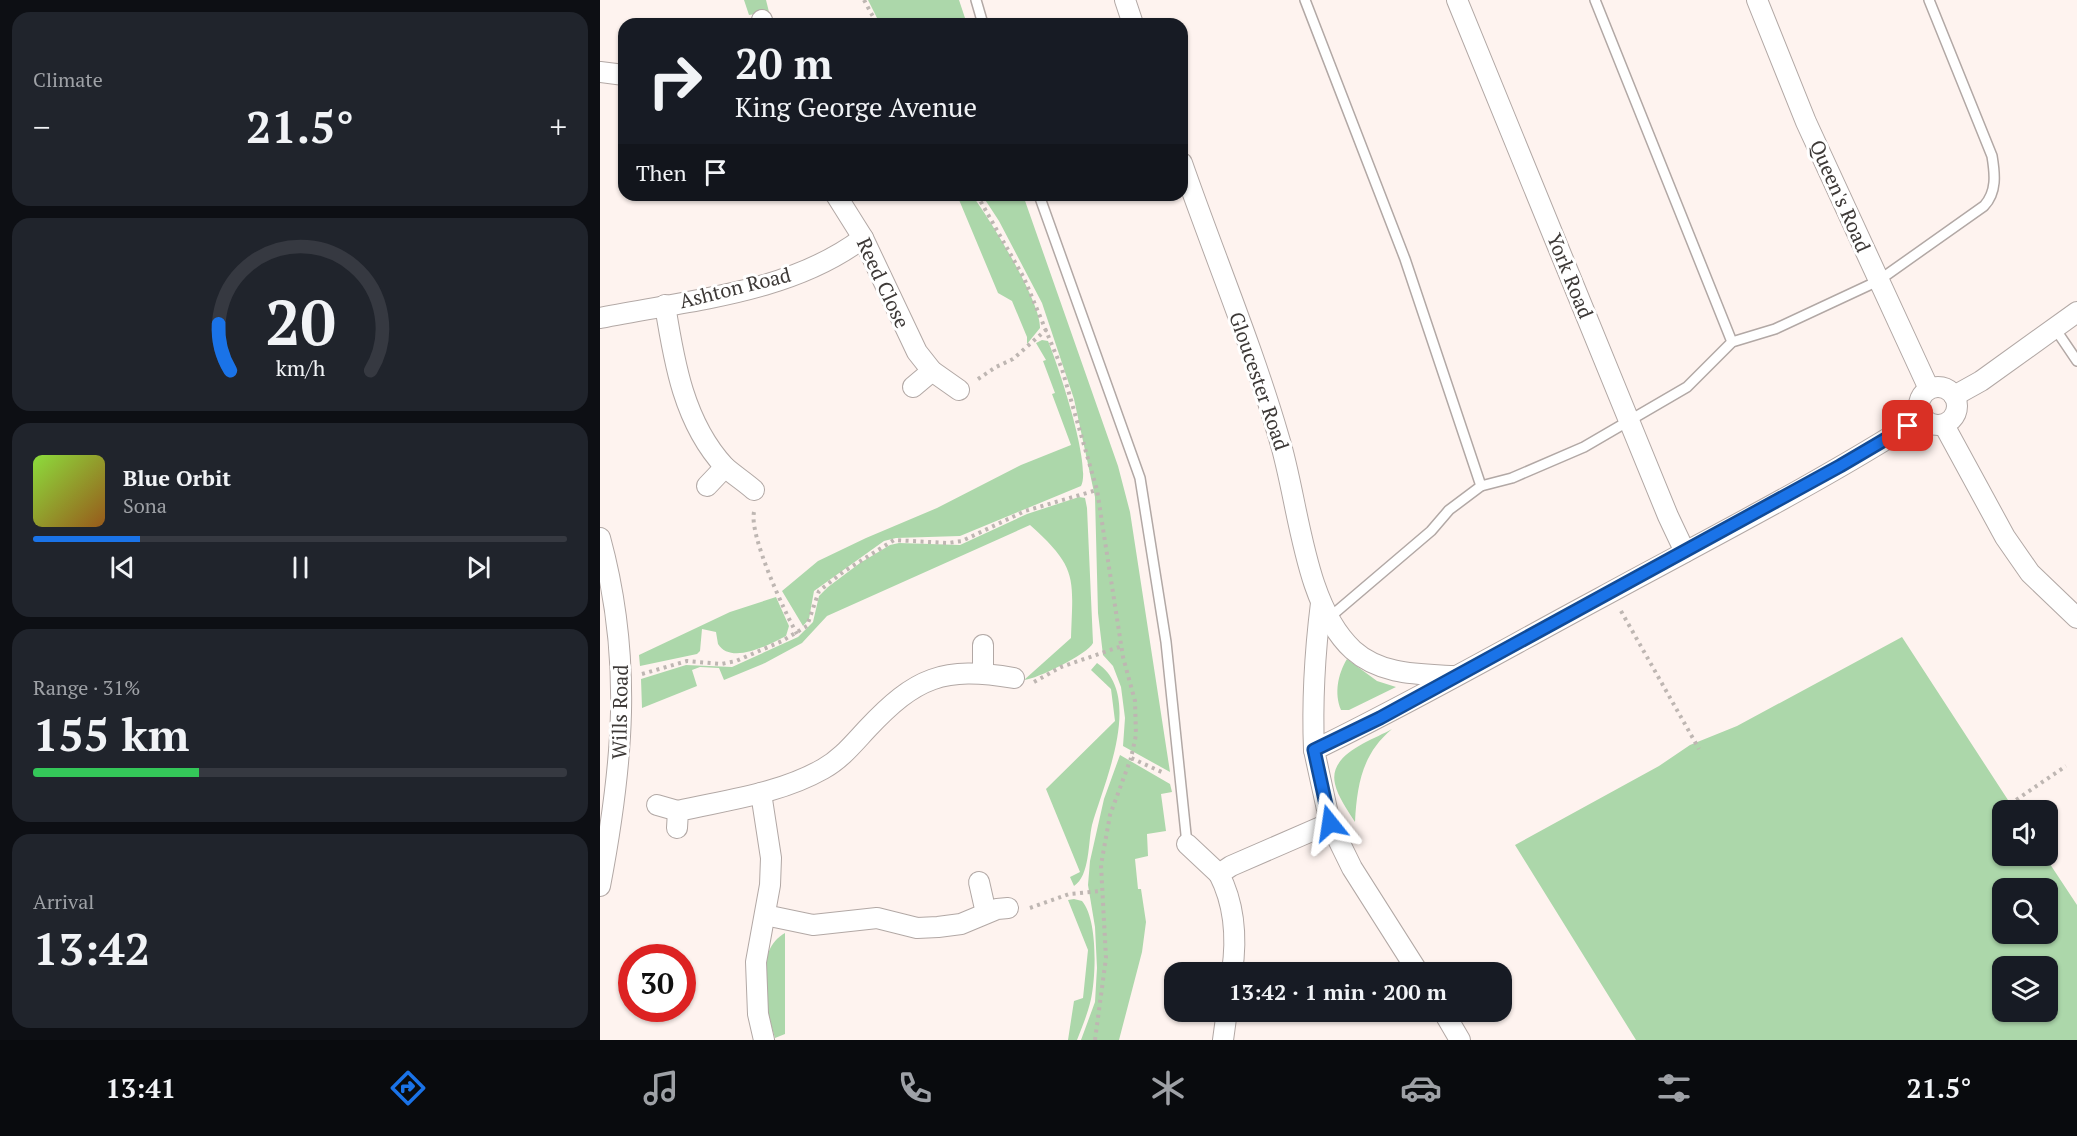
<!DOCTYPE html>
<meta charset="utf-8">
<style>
body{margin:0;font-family:"PT Serif",serif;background:#20242c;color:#f1f3f6;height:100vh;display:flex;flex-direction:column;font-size:22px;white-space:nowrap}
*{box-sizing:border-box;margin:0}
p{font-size:20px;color:#9ea1a6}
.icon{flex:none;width:33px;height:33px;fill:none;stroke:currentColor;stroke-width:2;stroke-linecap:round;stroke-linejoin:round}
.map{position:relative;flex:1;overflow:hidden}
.side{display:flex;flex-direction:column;gap:12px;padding:12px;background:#0d0f14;width:600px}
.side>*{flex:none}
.guide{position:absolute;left:18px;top:18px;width:570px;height:183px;border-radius:18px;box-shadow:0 2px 4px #0004;background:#171b24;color:#f1f3f6;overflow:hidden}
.fabs{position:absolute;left:1392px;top:800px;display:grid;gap:12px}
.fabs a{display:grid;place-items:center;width:66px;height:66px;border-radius:12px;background:#171b24;box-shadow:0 2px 4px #0004;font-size:30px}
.speed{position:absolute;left:18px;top:944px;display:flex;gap:12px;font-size:30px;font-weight:700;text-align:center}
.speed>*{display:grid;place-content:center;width:78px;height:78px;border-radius:50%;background:#171b24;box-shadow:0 2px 4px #0004;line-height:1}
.speed .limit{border:9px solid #d22;background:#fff;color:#111}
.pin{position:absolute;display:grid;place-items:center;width:51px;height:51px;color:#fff;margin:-26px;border-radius:12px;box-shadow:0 3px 9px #0006}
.me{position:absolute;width:66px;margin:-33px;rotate:345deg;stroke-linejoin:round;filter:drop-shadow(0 0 4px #0008)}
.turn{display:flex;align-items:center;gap:21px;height:126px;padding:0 18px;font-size:27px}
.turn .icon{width:78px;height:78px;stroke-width:2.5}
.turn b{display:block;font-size:42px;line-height:51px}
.then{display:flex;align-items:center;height:57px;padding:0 18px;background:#0003;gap:12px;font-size:22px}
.big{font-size:45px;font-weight:600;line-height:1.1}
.side .card{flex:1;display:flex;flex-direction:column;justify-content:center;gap:9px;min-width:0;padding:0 21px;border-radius:18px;background:#20242c}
.side .dial{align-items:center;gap:0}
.dial svg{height:156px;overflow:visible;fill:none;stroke:#363941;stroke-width:7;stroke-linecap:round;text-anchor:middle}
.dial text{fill:#f1f3f6;stroke:none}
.song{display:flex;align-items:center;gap:18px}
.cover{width:72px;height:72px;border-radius:9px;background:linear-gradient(135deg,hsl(90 70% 55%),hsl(30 70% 35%))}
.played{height:6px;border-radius:3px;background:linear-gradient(90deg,#1a73e8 20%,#363941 20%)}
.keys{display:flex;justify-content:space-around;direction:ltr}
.heat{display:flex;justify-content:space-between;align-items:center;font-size:33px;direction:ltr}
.charge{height:9px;border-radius:4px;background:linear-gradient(90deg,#34c759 31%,#363941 0)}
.trip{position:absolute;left:564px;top:962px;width:348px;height:60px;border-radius:18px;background:#171b24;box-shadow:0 2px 4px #0004;font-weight:600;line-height:60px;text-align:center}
.tabs{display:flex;height:96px;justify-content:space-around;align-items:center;background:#090b0e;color:#9ea1a6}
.tabs .icon{width:42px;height:42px}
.tabs .current{color:#1a73e8}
.tabs b{font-size:27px;color:#f1f3f6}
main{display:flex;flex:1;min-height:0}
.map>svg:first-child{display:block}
.green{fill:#acd7aa;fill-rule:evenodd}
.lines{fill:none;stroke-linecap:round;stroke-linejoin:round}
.service-casing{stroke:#b2a8a5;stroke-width:12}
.minor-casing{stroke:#b2a8a5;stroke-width:22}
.path{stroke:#beb6b2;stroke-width:4;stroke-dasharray:3 4.5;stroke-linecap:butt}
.service{stroke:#fff;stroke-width:9}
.minor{stroke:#fff;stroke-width:20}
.route-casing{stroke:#114b97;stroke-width:15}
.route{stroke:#1a73e8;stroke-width:10}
.labels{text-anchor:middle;stroke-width:6;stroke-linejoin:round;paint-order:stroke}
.street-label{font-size:20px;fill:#3d3937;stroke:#fff}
</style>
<main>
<section class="side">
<div class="card"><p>Climate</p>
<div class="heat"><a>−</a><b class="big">21.5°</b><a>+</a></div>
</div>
<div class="card dial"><svg viewBox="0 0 100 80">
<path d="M14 69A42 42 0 1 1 86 69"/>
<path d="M14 69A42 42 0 0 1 8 45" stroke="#1a73e8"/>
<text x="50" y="56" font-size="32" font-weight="700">20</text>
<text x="50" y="72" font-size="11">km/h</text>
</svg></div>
<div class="card">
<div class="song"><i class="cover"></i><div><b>Blue Orbit</b><p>Sona</p></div></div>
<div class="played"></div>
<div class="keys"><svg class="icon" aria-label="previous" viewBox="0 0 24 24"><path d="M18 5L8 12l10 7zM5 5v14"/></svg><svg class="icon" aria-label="pause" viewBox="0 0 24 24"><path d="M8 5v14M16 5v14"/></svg><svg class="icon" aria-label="next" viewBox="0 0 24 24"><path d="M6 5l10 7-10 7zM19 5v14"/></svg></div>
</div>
<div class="card"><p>Range · 31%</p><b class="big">155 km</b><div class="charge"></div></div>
<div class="card"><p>Arrival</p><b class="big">13:42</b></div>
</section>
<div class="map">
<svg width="1477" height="1040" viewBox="0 0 1477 1040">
<rect width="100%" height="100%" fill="#fef3ef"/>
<g class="green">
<path d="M144 0H166L169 12 149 15Z"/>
<path d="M268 0H359L367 24H280Z"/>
<path d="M357 195H372C389 218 441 301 440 328L427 344V337L412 301 398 293Z"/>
<path d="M382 195H423L518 466 530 512 570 772 523 746 525 718 521 687 513 666 503 655 498 613 495 497 474 399 442 303 399 221Z"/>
<path d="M442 340 448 341C458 365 492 466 481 486L360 536 296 538 284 541 214 591 209 619 203 626 182 591 218 561 266 538 337 508 421 465 471 445 452 394 455 393 443 361 446 360 436 343Z"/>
<path d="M479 497 485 498 487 508 493 643C488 654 437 679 424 680L471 638C473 577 478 568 430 525L227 616 202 643 165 663 124 680 119 668 100 667 92 670 97 686 42 708 41 679 86 665 132 667 198 637 213 622 219 596 228 587 260 563 290 545 299 543 360 545 427 514Z"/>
<path d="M176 597 189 626 186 636C169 645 131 665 118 644L116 632 102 629 100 651 97 654 40 666 39 655 130 612Z"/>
<path d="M1302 637 1408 800 1398 807 1402 814V855H1444L1477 905V1040H1036L915 845 1059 766 1090 745 1137 726ZM1402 888H1448V933H1402ZM1402 966H1448V1011H1402Z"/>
<path d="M747 659 777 681 796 687 749 710H741C734 693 738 674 747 659Z"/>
<path d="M497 663C545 695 503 785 492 825 488 842 490 876 474 886L470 877 480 872 446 789 515 721 511 689 491 670Z"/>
<path d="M792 729C762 754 757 785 755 822 748 811 738 797 735 784 728 754 771 741 792 729Z"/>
<path d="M520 755 570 784 572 792 561 794 566 831 547 834 548 856 535 859 538 889H541L546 922 542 952 519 1040H481L495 1002 497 968 495 927 488 885 490 861 504 799Z"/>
<path d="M474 899 482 901C498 920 496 976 491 999 488 1013 482 1027 477 1040H468L474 1001 483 998 488 950 468 900Z"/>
<path d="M185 933V1034L175 1038C166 1009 152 951 185 933Z"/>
</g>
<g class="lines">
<g class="service-casing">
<g id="service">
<path d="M376 0 383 24"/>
<path d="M705 0 805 259 881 486"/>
<path d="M995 0 1132 342"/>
<path d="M439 195 540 478 566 642 587 844"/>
<path d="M1454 327 1477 361"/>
<path d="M730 617 831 531 849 510 881 486 912 478 984 447 1087 387 1132 342 1175 329 1278 281 1384 206C1397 192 1395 174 1392 156L1329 0"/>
</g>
</g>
<g class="minor-casing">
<g id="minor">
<path d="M525 0 533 24"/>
<path d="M857 0 1068 516 1085 552"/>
<path d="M1157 0 1206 122 1329 389"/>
<path d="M162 20 163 24"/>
<path d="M0 72 24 75"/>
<path d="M582 163C614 255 652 345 679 438 699 502 703 604 753 650 781 675 818 674 852 676"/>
<path d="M236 195 263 238 317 352 332 371 359 390"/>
<path d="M65 305C74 362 84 423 125 467 134 475 145 482 154 490"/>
<path d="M0 318C88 300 189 294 263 238"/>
<circle cx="1338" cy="406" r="19"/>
<path d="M313 387 332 371"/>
<path d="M1354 396 1381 381 1477 312"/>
<path d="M1344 425 1405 537 1430 573 1477 618"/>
<path d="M107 486 125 467"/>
<path d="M0 538C33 659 23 765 0 886"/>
<path d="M383 673V645"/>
<path d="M714 750C712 701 715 651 721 603"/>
<path d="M161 793 171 858 170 885 156 962 158 1014 164 1040"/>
<path d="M57 805 78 811"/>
<path d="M77 828 78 811C126 800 179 794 223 769 241 759 253 744 267 729 316 677 343 666 414 678"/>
<path d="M587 844 619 874 631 866 730 823"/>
<path d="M619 874C635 905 637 938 632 972"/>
<path d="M379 882 386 913"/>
<path d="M165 915 213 925 277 918 317 928 338 927 361 924 397 909 408 908"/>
<path d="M818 972 752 868 730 823 714 750C811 703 905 649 1000 598 1108 539 1219 483 1322 417"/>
<path d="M843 1011 860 1040"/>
<path d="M623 1040 627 1011"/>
</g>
</g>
<g class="path">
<path d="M264 0 277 24"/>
<path d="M377 195 424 278 462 369 497 490 523 657 535 701 536 735 531 758 564 773"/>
<path d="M378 379 396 367 413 359 447 329"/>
<path d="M154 512C149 535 184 611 197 634"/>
<path d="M1021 611 1099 749"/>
<path d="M42 674 87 661 121 664 136 661 182 641 207 626 219 591 243 572 294 540 348 543 362 541 425 511 497 490"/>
<path d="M434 682 461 667 522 646"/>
<path d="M1410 804 1466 766"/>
<path d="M430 908 469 894 501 891"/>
<path d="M495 1040 506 958 501 865 510 815 531 758"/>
</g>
<use href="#service" class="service"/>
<use href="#minor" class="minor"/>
</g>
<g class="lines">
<g class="route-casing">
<path id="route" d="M730 823 714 750 780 718 1240 466 1308 426"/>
</g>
<use href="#route" class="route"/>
</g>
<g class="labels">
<g class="street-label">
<text transform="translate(1240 196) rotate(66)" y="7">Queen's Road</text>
<text transform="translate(970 276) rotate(68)" y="7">York Road</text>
<text transform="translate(283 283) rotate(65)" y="7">Reed Close</text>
<text transform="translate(135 288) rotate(-14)" y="7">Ashton Road</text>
<text transform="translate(659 381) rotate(71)" y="7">Gloucester Road</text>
<text transform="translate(20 712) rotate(-89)" y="7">Wills Road</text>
</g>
</g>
</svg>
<div class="fabs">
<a><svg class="icon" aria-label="sound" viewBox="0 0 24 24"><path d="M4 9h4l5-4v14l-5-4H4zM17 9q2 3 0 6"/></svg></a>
<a><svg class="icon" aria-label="search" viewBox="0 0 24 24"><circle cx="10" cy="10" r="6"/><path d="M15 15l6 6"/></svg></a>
<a><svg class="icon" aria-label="layers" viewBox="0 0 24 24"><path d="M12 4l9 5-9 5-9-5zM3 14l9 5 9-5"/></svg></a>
</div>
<div class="speed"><div class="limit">30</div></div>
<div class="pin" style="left:1308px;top:426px;background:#d93025"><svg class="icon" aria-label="arrive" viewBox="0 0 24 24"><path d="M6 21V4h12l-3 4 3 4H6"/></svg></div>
<svg class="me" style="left:730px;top:823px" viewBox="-20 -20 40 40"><path d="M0-17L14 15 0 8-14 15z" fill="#1a73e8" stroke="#fff" stroke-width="4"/></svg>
<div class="trip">13:42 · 1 min · 200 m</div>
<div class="guide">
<div class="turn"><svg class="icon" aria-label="right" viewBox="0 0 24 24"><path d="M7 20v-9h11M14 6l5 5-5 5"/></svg><div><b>20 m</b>King George Avenue</div></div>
<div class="then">Then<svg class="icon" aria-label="arrive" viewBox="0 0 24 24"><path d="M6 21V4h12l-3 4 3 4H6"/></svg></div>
</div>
</div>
</main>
<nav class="tabs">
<b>13:41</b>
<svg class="icon current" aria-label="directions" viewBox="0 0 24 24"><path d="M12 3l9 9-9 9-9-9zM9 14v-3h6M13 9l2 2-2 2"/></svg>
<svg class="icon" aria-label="music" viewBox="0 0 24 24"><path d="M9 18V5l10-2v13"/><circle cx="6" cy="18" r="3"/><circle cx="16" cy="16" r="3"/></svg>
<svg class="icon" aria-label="phone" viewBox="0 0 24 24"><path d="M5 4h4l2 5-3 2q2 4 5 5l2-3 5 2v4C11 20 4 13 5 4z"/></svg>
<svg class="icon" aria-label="climate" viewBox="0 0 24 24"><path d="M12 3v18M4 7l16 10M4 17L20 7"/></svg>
<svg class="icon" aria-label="car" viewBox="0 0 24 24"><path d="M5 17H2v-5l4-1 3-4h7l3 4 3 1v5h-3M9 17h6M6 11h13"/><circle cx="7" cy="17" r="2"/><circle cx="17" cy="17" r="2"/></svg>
<svg class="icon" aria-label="filters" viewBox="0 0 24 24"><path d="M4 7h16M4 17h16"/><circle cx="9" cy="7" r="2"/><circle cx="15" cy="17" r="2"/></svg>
<b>21.5°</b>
</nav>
